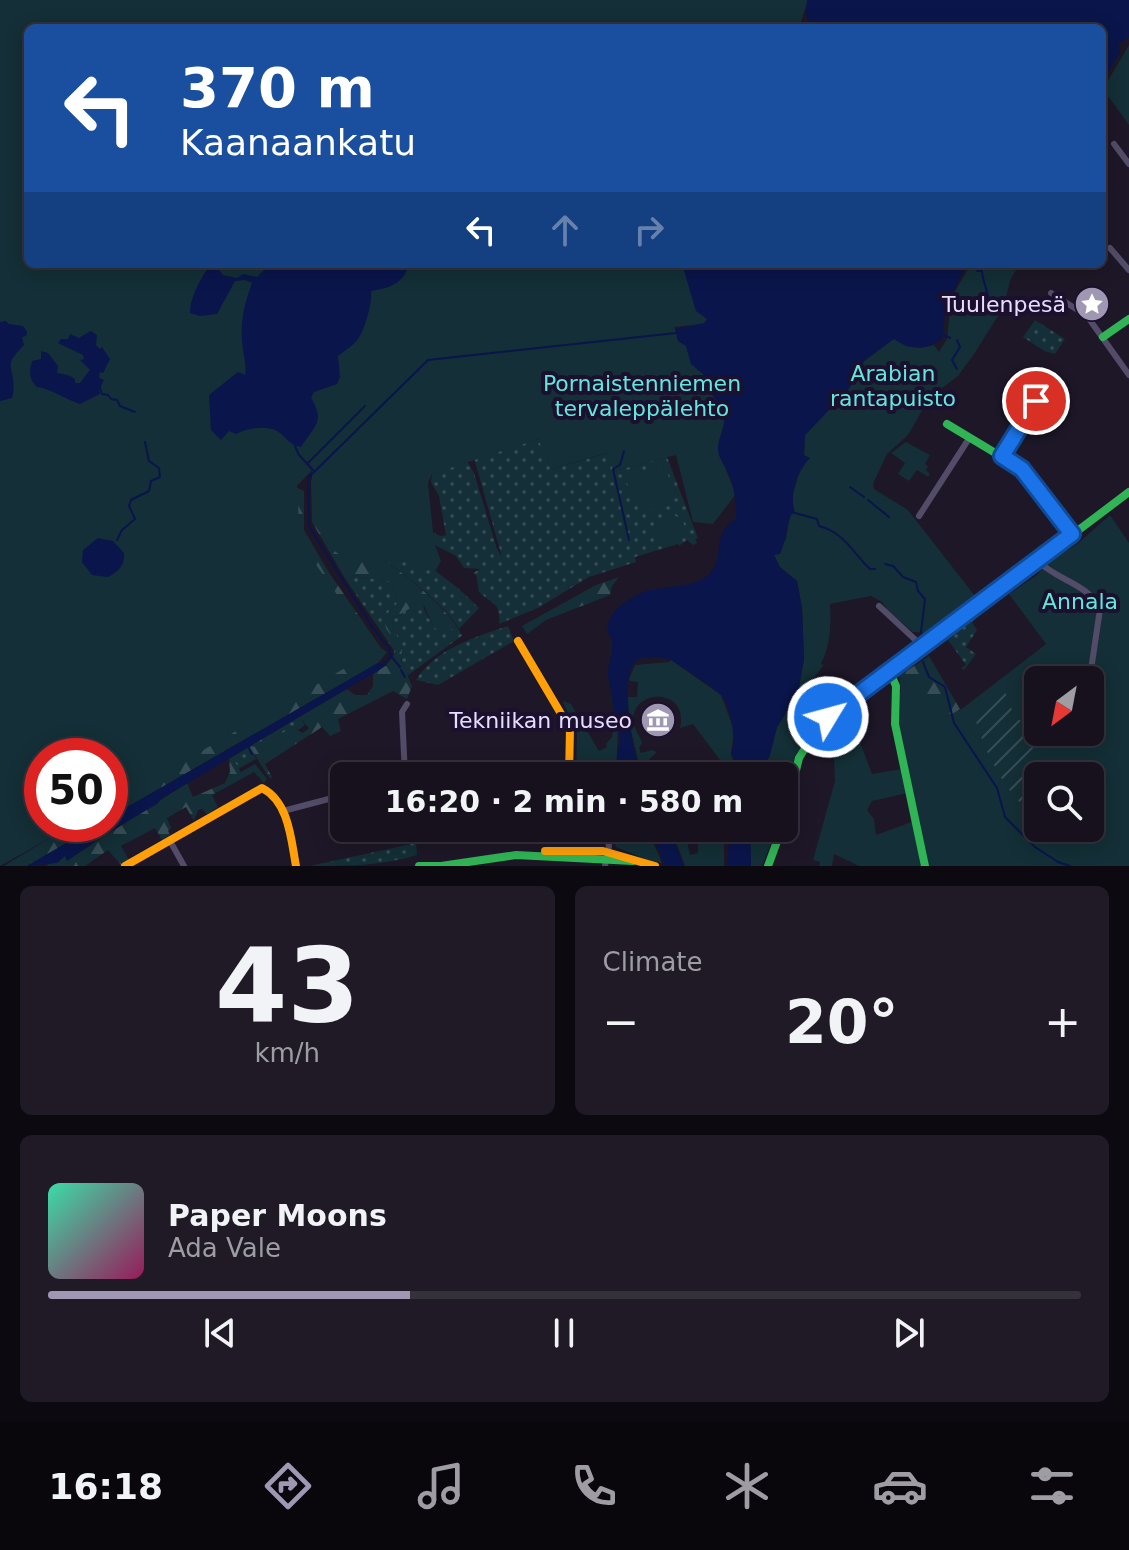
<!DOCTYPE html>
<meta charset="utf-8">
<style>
body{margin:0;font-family:"DejaVu Sans",sans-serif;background:#1f1a26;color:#f1f3f6;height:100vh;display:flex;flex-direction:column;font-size:30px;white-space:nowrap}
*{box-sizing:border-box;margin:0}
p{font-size:26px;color:#9e9da4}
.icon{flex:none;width:44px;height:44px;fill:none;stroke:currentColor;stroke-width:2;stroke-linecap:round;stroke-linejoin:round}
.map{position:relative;height:866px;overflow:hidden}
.drawer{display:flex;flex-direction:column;gap:20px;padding:20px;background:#0c0910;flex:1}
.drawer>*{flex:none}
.banner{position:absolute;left:24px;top:24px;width:1082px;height:244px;border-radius:12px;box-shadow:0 4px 20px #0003,0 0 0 2px #35313b;background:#1a4fa0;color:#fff;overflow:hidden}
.needle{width:52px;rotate:212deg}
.fabs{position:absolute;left:1024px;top:666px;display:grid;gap:16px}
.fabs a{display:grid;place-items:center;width:80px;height:80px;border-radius:12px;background:#16111d;box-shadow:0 4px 20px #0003,0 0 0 2px #35313b;font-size:40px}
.speed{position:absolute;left:24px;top:738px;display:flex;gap:16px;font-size:40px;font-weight:700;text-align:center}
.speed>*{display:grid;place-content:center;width:104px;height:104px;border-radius:50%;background:#16111d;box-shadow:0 4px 20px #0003,0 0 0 2px #35313b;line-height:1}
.speed .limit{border:12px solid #d22;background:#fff;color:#111}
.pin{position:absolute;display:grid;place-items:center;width:68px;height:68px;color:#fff;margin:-34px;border:4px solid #fff;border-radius:50%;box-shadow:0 2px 8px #0007}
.me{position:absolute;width:88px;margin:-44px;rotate:53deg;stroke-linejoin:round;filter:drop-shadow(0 0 6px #0008)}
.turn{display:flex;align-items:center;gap:28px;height:168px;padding:0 24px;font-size:36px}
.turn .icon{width:104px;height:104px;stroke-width:2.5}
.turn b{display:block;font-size:56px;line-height:68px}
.lanes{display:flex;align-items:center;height:76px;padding:0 24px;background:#0003;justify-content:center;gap:40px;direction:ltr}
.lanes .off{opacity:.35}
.big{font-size:60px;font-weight:700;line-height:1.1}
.drawer .card{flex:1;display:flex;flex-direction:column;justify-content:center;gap:12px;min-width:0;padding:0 28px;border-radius:12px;background:#1f1a26}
.drawer .dial{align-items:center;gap:0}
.dial b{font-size:104px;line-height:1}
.song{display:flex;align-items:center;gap:24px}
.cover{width:96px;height:96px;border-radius:12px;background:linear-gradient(135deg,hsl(160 70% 55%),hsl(330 70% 35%))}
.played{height:8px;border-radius:4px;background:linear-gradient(90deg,#a098b3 35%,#35313b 35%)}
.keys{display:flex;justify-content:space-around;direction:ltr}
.heat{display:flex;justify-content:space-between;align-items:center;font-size:44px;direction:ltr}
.drawer .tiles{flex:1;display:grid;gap:20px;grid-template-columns:1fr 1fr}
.card:last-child{grid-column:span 2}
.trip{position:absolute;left:330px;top:762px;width:468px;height:80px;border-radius:12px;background:#16111d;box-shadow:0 4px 20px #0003,0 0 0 2px #35313b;font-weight:700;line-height:80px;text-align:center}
.menu{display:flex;height:128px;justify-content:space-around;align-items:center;background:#09070c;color:#9e9da4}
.menu .icon{width:56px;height:56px}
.menu .selected{color:#a098b3}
.menu b{font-size:36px;color:#f1f3f6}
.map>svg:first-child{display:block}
.grass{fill:url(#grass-dots)}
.forest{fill:url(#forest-firs)}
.park{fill:#142f37;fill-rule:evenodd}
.garden{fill:url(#garden-furrows)}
.water{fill:#0a154b}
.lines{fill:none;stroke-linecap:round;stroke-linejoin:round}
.stream{stroke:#0a154b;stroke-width:2}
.street{stroke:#534c68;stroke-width:6}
.fast{stroke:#30b455;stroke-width:8}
.slow{stroke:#ff9f0a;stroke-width:8}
.route-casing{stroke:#114b97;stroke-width:20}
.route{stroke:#1a73e8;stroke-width:14}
.labels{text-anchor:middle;stroke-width:8;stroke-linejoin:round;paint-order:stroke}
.poi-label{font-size:22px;fill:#e7ddff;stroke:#1b102e;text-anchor:end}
.park-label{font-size:22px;fill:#61e8de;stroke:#1b102e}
</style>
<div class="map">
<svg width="1129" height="866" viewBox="0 0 1129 866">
<defs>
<pattern id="grass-dots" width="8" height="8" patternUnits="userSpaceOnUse" patternTransform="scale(2)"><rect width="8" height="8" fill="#142f37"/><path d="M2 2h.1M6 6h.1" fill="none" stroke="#364d55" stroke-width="1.8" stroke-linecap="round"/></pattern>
<pattern id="forest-firs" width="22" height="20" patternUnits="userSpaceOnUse" patternTransform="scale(2)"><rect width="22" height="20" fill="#142f37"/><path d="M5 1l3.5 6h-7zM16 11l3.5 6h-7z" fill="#364d55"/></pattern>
<pattern id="garden-furrows" width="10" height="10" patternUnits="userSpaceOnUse" patternTransform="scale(2)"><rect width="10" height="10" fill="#142f37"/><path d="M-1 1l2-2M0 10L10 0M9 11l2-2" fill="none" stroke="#364d55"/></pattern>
</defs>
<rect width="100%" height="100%" fill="#1d1727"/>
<g class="grass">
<path d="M1035 320 1065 339 1055 354 1044 351 1023 337Z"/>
<path d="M358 435 406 548 459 589 479 608 459 629C441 595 351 535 315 514L312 522 311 480Z"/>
<path d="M539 439 551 469 608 453 614 471 667 457 698 538 695 539 697 543 693 545 687 540 679 546 678 544 635 557 636 562 589 577 538 608 499 624C501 602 493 605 479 592L476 575 473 573 480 569 464 568 456 556 431 543 430 531 441 536 446 535 439 496 431 482 432 474 467 461 474 473 497 549 502 557 474 458Z"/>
<path d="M356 575C370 583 378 575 393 583L397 604 385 616 398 644 395 656 393 649 346 580Z"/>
<path d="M423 600 424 609 433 626 453 629 463 635 407 676C400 659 399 642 392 624L394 618Z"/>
<path d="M980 614 972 622 977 630 966 647 976 654 964 670 961 668 966 665 948 640Z"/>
<path d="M508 626 514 641 438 685 416 680C434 650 476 636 508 626Z"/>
<path d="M299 717 305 725 298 730 292 727 268 746 251 749 256 759 238 769 232 757Z"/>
<path d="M581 828H598V844L533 843 535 839 559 838 560 831C568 828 575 832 581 828Z"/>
<path d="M416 843 417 855C381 866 347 866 310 866Z"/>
</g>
<g class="forest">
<path d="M280 480 304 491V530L328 571 381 648 387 652 378 663 110 817V801L312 599Z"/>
<path d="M315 514C354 537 441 595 461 633L456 634 453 629 439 632 433 626 422 601 394 618 392 624 402 648 401 660 412 686 407 699 393 691 338 719 341 731 330 736 322 727 265 764 272 777 270 779 251 749 255 746H268V742L292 727 303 733 309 728 299 717 347 689 355 695H367L373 686V674C388 665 393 660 398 644 391 632 384 633 385 616L397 604 393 583C378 575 370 583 356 575L346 580 312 522Z"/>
<path d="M619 577 612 586 610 595 546 620 527 634 522 626 596 585Z"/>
<path d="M929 656 960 709 948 718 927 866 916 700 899 676Z"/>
<path d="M232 757 241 772 255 764 267 779 264 783 254 772 212 795 218 807 207 814 202 809 198 810 194 821 186 807 167 818 171 828 168 831 170 835 162 840 155 828 121 846 129 860 121 865 108 850 85 866H46L65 855 68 860 187 783 193 797 225 783 230 772 229 758Z"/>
<path d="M73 824H99L27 866H4Z"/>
</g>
<g class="park">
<path d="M0 0H808L799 28H28V264H726L765 318 674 327 682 343 696 348 727 398 726 470 736 494 713 524 693 522 676 455 614 471 607 453 551 469 538 439 432 474 428 483 434 542 441 561 436 570 421 568 410 561 345 558 333 550 312 522V470L297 486 300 542 376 650 110 804V756H42V824H75L0 866Z"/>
<path d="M1129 45V125L1103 89Z"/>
<path d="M971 264H1020L1011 278 1003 308 974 354 958 376 930 397 908 435 887 454 873 484 874 489 908 510 975 596 927 633 913 632 887 610 882 602 871 596 830 604C831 626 831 643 821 664L824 665C808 685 803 691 800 716L812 728 795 758 784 803V776H760L759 766 769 758 777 727 798 693 804 659 802 608 797 581 779 567 774 555 786 539 793 493 799 473 807 459 804 455 805 435 848 390 864 361 894 338C905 347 919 350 934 345L939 352 947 339 951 298Z"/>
<path d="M906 442 930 455 925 464 928 466 926 470 930 474 928 477 917 470 909 481 898 474 905 463 891 453Z"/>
<path d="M661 466 667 471 674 495 656 513 630 493 625 476Z"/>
<path d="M667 510 683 521 686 533 682 539 660 545 655 526Z"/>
<path d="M1110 515 1129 543V866H927L897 726 898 693 901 692 899 676 930 718 939 721 963 708 1046 644 1009 594 1037 575 1047 563 1076 545ZM1038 680H1090V732H1038ZM1038 776H1090V828H1038Z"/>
<path d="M671 660 721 695 734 730 731 754 735 766 720 760 693 724 680 728C690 686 627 688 634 725 636 731 640 736 642 743L639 748 641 753 652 750 657 752 644 764H639L629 723 628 697H637L638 682 630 681 629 679 635 665 669 662Z"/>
<path d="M564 701 571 704 599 751 607 747 606 744 612 737 616 718C621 738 613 755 620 776H576L577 733 563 702Z"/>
<path d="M830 726 833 730 840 729 844 733 857 734 872 774 902 769 908 793 872 801 867 810 874 819 876 835 914 821 922 866H859L834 854 832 866H819L820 862 813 860 835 781 833 736 826 729Z"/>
<path d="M610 828H647L662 863 648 860 616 847Z"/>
<path d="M671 828H679L687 840 690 855 698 853V844H693L687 828H724V866H685Z"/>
<path d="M750 828H777L762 866H751Z"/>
</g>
<path class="garden" d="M1004 689 1012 710 1038 744 1031 751 1024 766 1038 778V819C1004 793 984 752 973 711Z"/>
<g class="water">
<path d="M807 0H1129V37L1118 44 1120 52 1102 82V28H811L806 12Z"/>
<path d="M214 264 223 275 237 278 243 274 257 277 270 264H409C404 285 387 288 371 291 373 302 364 331 358 339 352 347 345 350 338 356L340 377 337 384 314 392 311 398C326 422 314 426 301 447 289 445 288 439 280 433 269 424 247 428 236 434L229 431 221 440 211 430 209 395 238 372 245 375C247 365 244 359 243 349 239 325 244 305 252 283L245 280 235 281 217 314 200 316 190 313C190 297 201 278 210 265Z"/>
<path d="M682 264H967L946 306 942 339C925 351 909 350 894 339L864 361 848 390 805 435 804 455 810 458C797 471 789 495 795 513L791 515C786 529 786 541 780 554L774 555 780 567 797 581 802 608 804 659 798 693 777 727 769 758 759 766 760 776H737L735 760 731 754C736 740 732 708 721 695 718 691 676 662 671 660 664 657 641 655 635 662 618 680 635 752 639 776H620C612 753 621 752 620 734 620 728 616 721 615 716 612 703 612 692 609 680 605 669 614 655 612 643 611 631 610 643 608 631 606 614 624 602 637 595 661 583 687 591 707 576 727 561 709 534 736 519 737 509 734 486 730 477 726 467 718 459 718 448 718 438 725 428 724 418 721 401 705 391 703 374L691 364 686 346 678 341 675 329 704 323 707 319 696 311Z"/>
<path d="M6 321 9 324 23 326 27 332 26 336 22 337 24 345C20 349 12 358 11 362 9 369 17 382 12 398L0 401V322Z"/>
<path d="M91 331 97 335 96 345 100 349 102 347 110 359 103 373 100 372 99 378 104 380 99 390 100 394 80 404C68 400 46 387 37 387 29 380 29 371 32 361L41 359V351L48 353 58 366 57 373 68 375 75 379V383H80L90 370 80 360 84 359 83 355 58 343 61 339H68L70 334 79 338Z"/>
<path d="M98 538 113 541 124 553C125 565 119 571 108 577L92 575 82 562 83 550Z"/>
<path d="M378 663 387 665 161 799 157 804 99 838 67 861 65 856 57 863 27 866 99 824H110V817Z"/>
<path d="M650 828H669L684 866H665Z"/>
<path d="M725 828H750L751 866H727L729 841Z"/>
</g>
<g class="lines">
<g class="stream">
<path d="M967 264 971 267"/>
<path d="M977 271H982C983 284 989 292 989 305L995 310"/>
<path d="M944 335 950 338"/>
<path d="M957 340 960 347 952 360 957 369"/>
<path d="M100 388 102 394 108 395 111 399 117 400 120 406 135 412"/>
<path d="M295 446 299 455 313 470"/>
<path d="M624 451 620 465 613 469 629 540"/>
<path d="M307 464 365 406"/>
<path d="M850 487 864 497"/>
<path d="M868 500 889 517"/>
<path d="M795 513 817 519 819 526C844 532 853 553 870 569H875"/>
<path d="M117 540 122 530 135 519 129 506 131 500 149 491 151 481 160 477 159 468 149 461 145 442"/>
<path d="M885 564 893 566 903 577 916 582 918 591 925 599 921 632"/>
<path d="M391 656 400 667"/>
<path d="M923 662 929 677 945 687 954 723 997 788 1005 817 1035 847 1058 862 1070 866"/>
<path d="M384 663 391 656 389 648 373 628 309 526 308 478 428 360 676 333"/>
<path d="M401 670 405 677"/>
<path d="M247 745 252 754"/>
</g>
<g class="street">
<path d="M1114 144 1129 164"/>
<path d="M1110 248 1129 270"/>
<path d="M1051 293 1087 316 1129 375"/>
<path d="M1002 456 1044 388"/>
<path d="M919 516 970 437"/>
<path d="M1037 560C1055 580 1088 583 1100 609L1091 670 1086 680"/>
<path d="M879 606 922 646"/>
<path d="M405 776 402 712 407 704"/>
<path d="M283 811 344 795"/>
<path d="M354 828 355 834"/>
<path d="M170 841 184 866"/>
<path d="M605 866 609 846 605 828"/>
</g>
<g class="fast">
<path d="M1103 337 1129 319"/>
<path d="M947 424 1022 469 1072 534"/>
<path d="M890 672 896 686 895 724 925 866"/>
<path d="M784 820 799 758 819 726 1129 492"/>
<path d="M419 866H441"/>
<path d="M441 866 516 855 633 861"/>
<path d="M768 866 782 828"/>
</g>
<g class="slow">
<path d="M518 641 570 729 569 776"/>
<path d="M545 851H603L655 866"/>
<path d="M125 866 262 788C289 802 291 839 296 866"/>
</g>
</g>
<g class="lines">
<g class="route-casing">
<path id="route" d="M828 717 1072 534 1022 469 1002 456 1036 401"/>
</g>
<use href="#route" class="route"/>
</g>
<defs>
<g id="sight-disc" transform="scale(1.8)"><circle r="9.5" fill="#a098b3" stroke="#1b102e"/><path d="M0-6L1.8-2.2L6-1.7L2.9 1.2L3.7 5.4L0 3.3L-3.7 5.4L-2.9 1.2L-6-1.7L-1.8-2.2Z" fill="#fff"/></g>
<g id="museum-disc" transform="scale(1.8)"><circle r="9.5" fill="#a098b3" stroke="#1b102e"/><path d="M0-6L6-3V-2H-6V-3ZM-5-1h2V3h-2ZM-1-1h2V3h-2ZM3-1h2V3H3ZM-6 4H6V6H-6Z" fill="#fff"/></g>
</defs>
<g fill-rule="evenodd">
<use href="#sight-disc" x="1092" y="304"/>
<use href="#museum-disc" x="658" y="720"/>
</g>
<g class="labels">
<g class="poi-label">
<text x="1066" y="312">Tuulenpesä</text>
<text x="632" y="728">Tekniikan museo</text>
</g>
<g class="park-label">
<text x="893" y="381">Arabian<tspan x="893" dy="25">rantapuisto</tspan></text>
<text x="642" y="391">Pornaistenniemen<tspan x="642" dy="25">tervaleppälehto</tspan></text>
<text x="1080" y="609">Annala</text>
</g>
</g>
</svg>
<div class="fabs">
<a><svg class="needle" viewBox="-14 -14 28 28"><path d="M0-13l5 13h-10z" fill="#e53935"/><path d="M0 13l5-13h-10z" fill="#9e9da4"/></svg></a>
<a><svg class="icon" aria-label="search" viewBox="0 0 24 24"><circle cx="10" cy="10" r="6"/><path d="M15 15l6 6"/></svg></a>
</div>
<div class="speed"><div class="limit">50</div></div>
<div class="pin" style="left:1036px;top:401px;background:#d93025"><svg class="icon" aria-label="arrive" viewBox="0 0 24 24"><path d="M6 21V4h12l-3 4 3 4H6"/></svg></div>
<svg class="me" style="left:828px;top:717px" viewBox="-20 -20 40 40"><circle r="17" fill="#1a73e8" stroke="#fff" stroke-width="3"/><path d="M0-11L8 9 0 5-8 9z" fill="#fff"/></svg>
<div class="trip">16:20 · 2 min · 580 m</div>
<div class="banner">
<div class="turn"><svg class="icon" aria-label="left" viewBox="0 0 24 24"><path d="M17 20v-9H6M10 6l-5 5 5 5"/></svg><div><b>370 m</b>Kaanaankatu</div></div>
<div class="lanes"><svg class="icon" aria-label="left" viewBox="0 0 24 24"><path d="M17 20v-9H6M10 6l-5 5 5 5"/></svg><svg class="icon off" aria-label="ahead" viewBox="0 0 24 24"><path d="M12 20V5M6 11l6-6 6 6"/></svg><svg class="icon off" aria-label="right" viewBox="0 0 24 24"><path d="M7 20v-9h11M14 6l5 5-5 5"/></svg></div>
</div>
</div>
<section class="drawer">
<div class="tiles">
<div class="card dial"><b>43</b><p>km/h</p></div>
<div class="card"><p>Climate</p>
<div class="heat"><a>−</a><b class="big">20°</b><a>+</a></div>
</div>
<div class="card">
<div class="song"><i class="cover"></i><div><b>Paper Moons</b><p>Ada Vale</p></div></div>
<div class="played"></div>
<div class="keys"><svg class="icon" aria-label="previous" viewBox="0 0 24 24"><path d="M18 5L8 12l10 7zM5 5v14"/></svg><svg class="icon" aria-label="pause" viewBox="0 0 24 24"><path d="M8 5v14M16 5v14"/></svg><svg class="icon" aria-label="next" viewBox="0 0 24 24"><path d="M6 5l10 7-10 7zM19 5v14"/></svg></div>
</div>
</div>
</section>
<nav class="menu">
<b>16:18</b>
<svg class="icon selected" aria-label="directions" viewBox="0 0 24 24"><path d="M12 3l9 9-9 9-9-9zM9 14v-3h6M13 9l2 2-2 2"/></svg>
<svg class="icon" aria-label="music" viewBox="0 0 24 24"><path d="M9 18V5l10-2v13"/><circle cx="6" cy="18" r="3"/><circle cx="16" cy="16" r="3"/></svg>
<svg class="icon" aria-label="phone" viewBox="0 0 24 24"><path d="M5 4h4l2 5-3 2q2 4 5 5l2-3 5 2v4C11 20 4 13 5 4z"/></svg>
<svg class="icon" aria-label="climate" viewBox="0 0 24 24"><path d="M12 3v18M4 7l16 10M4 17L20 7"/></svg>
<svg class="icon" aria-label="car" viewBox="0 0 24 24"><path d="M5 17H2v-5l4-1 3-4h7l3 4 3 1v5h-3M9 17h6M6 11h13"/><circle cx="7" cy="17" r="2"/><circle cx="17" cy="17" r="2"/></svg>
<svg class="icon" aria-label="filters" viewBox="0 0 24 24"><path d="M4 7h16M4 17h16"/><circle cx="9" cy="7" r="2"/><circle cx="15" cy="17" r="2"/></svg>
</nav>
